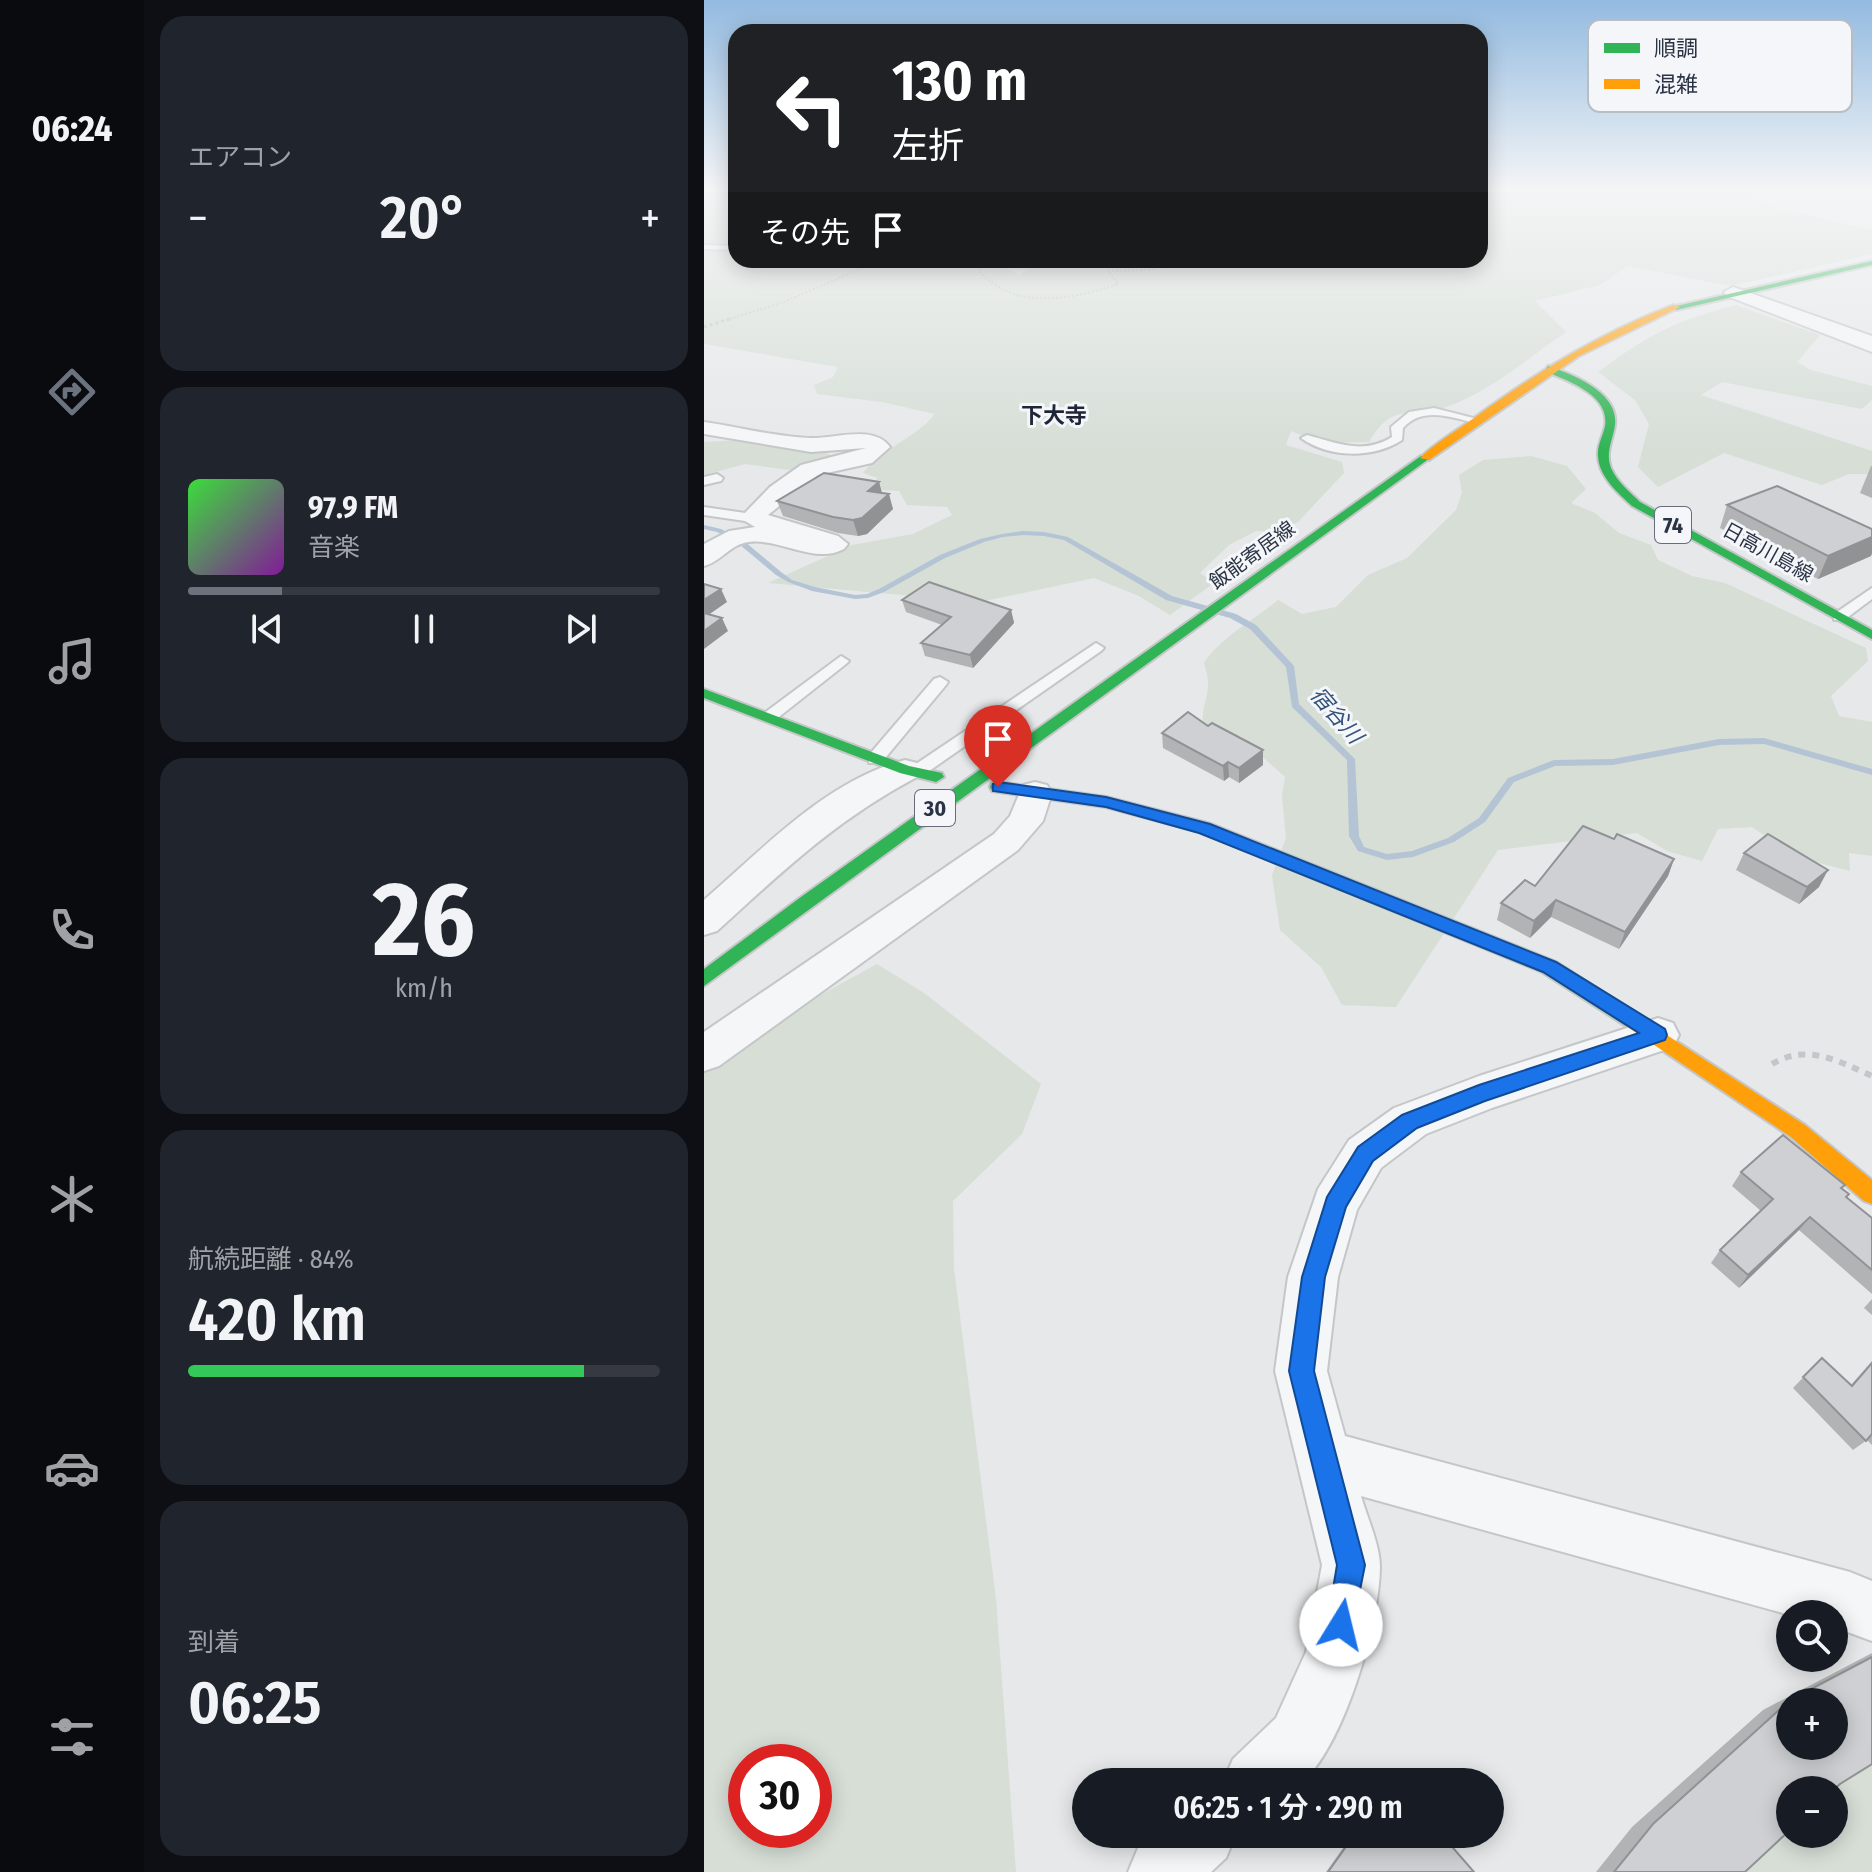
<!DOCTYPE html>
<html lang="ja">
<meta charset="utf-8">
<style>
body{margin:0;font-family:"Fira Sans Condensed","Noto Sans JP",sans-serif;background:#20242c;color:#f1f3f6;height:100vh;display:flex;flex-direction:column;font-size:30px;white-space:nowrap}
*{box-sizing:border-box;margin:0}
p{font-size:26px;color:#9ea1a6}
.icon{flex:none;width:44px;height:44px;fill:none;stroke:currentColor;stroke-width:2;stroke-linecap:round;stroke-linejoin:round}
.map{position:relative;flex:1;overflow:hidden}
.side{display:flex;flex-direction:column;gap:16px;padding:16px;background:#0d0f14;width:560px}
.side>*{flex:none}
.guide{position:absolute;left:24px;top:24px;width:760px;height:244px;border-radius:24px;box-shadow:0 4px 20px #0003;background:#202124;color:#fff;overflow:hidden}
.buttons{position:absolute;left:1072px;top:1600px;display:grid;gap:16px}
.buttons a{display:grid;place-items:center;width:72px;height:72px;border-radius:50%;background:#171b24;box-shadow:0 4px 20px #0003;font-size:40px}
.speed{position:absolute;left:24px;top:1744px;display:flex;gap:16px;font-size:40px;font-weight:700;text-align:center}
.speed>*{display:grid;place-content:center;width:104px;height:104px;border-radius:50%;background:#171b24;box-shadow:0 4px 20px #0003;line-height:1}
.speed .limit{border:12px solid #d22;background:#fff;color:#111}
.pin{position:absolute;display:grid;place-items:center;width:68px;height:68px;color:#fff;margin:-82px -34px;border-radius:50% 50% 50% 0;rotate:-45deg;box-shadow:0 0 8px #0007}
.pin .icon{rotate:45deg}
.me{position:absolute;width:88px;margin:-44px;rotate:9deg;stroke-linejoin:round;filter:drop-shadow(0 0 6px #0008)}
.turn{display:flex;align-items:center;gap:28px;height:168px;padding:0 32px;font-size:36px}
.turn .icon{width:104px;height:104px;stroke-width:2.5}
.turn b{display:block;font-size:56px;line-height:68px}
.then{display:flex;align-items:center;height:76px;padding:0 32px;background:#0003;gap:16px;font-size:30px}
.big{font-size:60px;font-weight:600;line-height:1.1}
.side .widget{flex:1;display:flex;flex-direction:column;justify-content:center;gap:12px;min-width:0;padding:0 28px;border-radius:24px;background:#20242c}
.side .dial{align-items:center;gap:0}
.dial b{font-size:104px;line-height:1}
.song{display:flex;align-items:center;gap:24px}
.cover{width:96px;height:96px;border-radius:12px;background:linear-gradient(135deg,hsl(120 70% 55%),hsl(290 70% 35%))}
.played{height:8px;border-radius:4px;background:linear-gradient(90deg,#6c737f 20%,#363941 20%)}
.keys{display:flex;justify-content:space-around;direction:ltr}
.heat{display:flex;justify-content:space-between;align-items:center;font-size:44px;direction:ltr}
.charge{height:12px;border-radius:6px;background:linear-gradient(90deg,#34c759 84%,#363941 0)}
.trip{position:absolute;left:368px;top:1768px;width:432px;height:80px;border-radius:40px;background:#171b24;box-shadow:0 4px 20px #0003;font-weight:600;line-height:80px;text-align:center}
main{display:flex;flex:1;min-height:0}
.menu{display:flex;flex-direction:column;width:144px;justify-content:space-around;align-items:center;background:#090b0e;color:#9ea1a6}
.menu .icon{width:56px;height:56px}
.menu .selected{color:#6c737f}
.menu b{font-size:36px;color:#f1f3f6}
.map>svg:first-child{display:block}
.green{fill:#d6ded6;fill-rule:evenodd}
.lines{fill:none;stroke-linecap:round;stroke-linejoin:round}
.stream{fill:#b4c4d5;fill-rule:evenodd}
.lane-casing{stroke:#c4c6c8;stroke-width:4}
.street-casing{stroke:#c4c6c8;stroke-width:4}
.fast-casing{stroke:#c4c6c8;stroke-width:4}
.slow-casing{stroke:#c4c6c8;stroke-width:4}
.path-far2{stroke:#c5c6ca;stroke-width:2;stroke-dasharray:2 2;stroke-linecap:butt}
.path-far1{stroke:#c5c6ca;stroke-width:3;stroke-dasharray:3 3;stroke-linecap:butt}
.path{stroke:#c5c6ca;stroke-width:6;stroke-dasharray:7 7;stroke-linecap:butt}
.lane{fill:#f5f6f7;fill-rule:evenodd}
.street{fill:#f5f6f7;fill-rule:evenodd}
.fast{fill:#30b455;fill-rule:evenodd}
.slow{fill:#ff9f0a;fill-rule:evenodd}
.wall{fill:#b1b3b5}
.shaded-wall{fill:#909294}
.building{fill:#ced0d3;stroke:#909294;stroke-width:2;fill-rule:evenodd}
.route{fill:#1a73e8;stroke:#114b97;stroke-width:2}
.labels{text-anchor:middle;stroke-width:6;stroke-linejoin:round;paint-order:stroke}
.far-street-label{font-size:20px;fill:#2b3445;stroke:#f4f6f9}
.far-neighbourhood-label{font-size:22px;font-weight:bold;fill:#1d2536;stroke:#f4f6f9}
.shield{fill:#f4f6f9;stroke:#676e7b;stroke-width:2}
.shield-label{font-size:22px;font-weight:bold;fill:#2b3445}
.far-water-label{font-size:22px;font-style:italic;fill:#34527a;stroke:#f4f6f9}
.key{fill:#f4f6f9;stroke:#b8bcc3;stroke-width:2}
.key-label{font-size:22px;fill:#2b3445}
</style>
<main>
<nav class="menu">
<b>06:24</b>
<svg class="icon selected" aria-label="directions" viewBox="0 0 24 24"><path d="M12 3l9 9-9 9-9-9zM9 14v-3h6M13 9l2 2-2 2"/></svg>
<svg class="icon" aria-label="music" viewBox="0 0 24 24"><path d="M9 18V5l10-2v13"/><circle cx="6" cy="18" r="3"/><circle cx="16" cy="16" r="3"/></svg>
<svg class="icon" aria-label="phone" viewBox="0 0 24 24"><path d="M5 4h4l2 5-3 2q2 4 5 5l2-3 5 2v4C11 20 4 13 5 4z"/></svg>
<svg class="icon" aria-label="climate" viewBox="0 0 24 24"><path d="M12 3v18M4 7l16 10M4 17L20 7"/></svg>
<svg class="icon" aria-label="car" viewBox="0 0 24 24"><path d="M5 17H2v-5l4-1 3-4h7l3 4 3 1v5h-3M9 17h6M6 11h13"/><circle cx="7" cy="17" r="2"/><circle cx="17" cy="17" r="2"/></svg>
<svg class="icon" aria-label="filters" viewBox="0 0 24 24"><path d="M4 7h16M4 17h16"/><circle cx="9" cy="7" r="2"/><circle cx="15" cy="17" r="2"/></svg>
</nav>
<section class="side">
<div class="widget"><p>エアコン</p>
<div class="heat"><a>−</a><b class="big">20°</b><a>+</a></div>
</div>
<div class="widget">
<div class="song"><i class="cover"></i><div><b>97.9 FM</b><p>音楽</p></div></div>
<div class="played"></div>
<div class="keys"><svg class="icon" aria-label="previous" viewBox="0 0 24 24"><path d="M18 5L8 12l10 7zM5 5v14"/></svg><svg class="icon" aria-label="pause" viewBox="0 0 24 24"><path d="M8 5v14M16 5v14"/></svg><svg class="icon" aria-label="next" viewBox="0 0 24 24"><path d="M6 5l10 7-10 7zM19 5v14"/></svg></div>
</div>
<div class="widget dial"><b>26</b><p>km/h</p></div>
<div class="widget"><p>航続距離 · 84%</p><b class="big">420 km</b><div class="charge"></div></div>
<div class="widget"><p>到着</p><b class="big">06:25</b></div>
</section>
<div class="map">
<svg width="1168" height="1872" viewBox="0 0 1168 1872">
<rect width="100%" height="100%" fill="#e6e8ea"/>
<g class="green">
<path d="M0 189H32V260H327L289 261 315 275 340 260H776V189H1046L1049 198 1079 209 1168 230V254L1026 286 924 266 896 285 831 301 862 332C824 358 783 394 739 408 704 420 690 400 665 442L616 443 587 431 582 445 638 462 640 473 594 522 571 532 552 531 525 545 496 573 510 583 466 615 435 596 390 578 276 602 64 583 148 545 209 534 248 515 243 507 203 505 195 491 163 489 174 478 159 473C179 447 211 439 231 414L178 402 113 394 110 385 129 377 134 367 0 344Z"/>
<path d="M1032 305 1116 335 1093 362 1107 370 1168 386V400L1158 409 1018 382 997 395 1168 451V474H1145L1118 485 1020 453 954 487 934 467 945 424 931 400 894 372C946 334 970 321 1032 305Z"/>
<path d="M34 440C57 447 118 442 129 458L85 470 41 464 0 475V442Z"/>
<path d="M827 456 863 466 882 489 867 503 891 513 915 533 947 545 954 560 988 576 1021 583 1162 648 1164 661 1127 696 1135 716 1168 722V856L1145 853 1146 871 1092 857 1048 827 1014 829 998 861 963 851 933 833 794 850 692 1007 638 1005 617 967 576 930 568 875 582 838 578 796 581 777 552 751 499 729C496 698 511 696 500 663 516 638 550 620 574 600L598 614 632 607 664 575 703 558 752 510 758 493 755 475 779 460Z"/>
<path d="M173 964 220 993 337 1084 318 1134 249 1201 250 1269 292 1599 312 1872H0V1071L62 1025ZM42 1762H110V1830H42Z"/>
<path d="M1168 1751V1872H1015L1086 1807V1834H1130V1790H1105Z"/>
</g>
<g class="lines">
<path class="stream" d="M0 525 17 529 40 541 77 572 88 580 111 587 151 595 163 594 175 589 236 555 276 539 298 534 319 531 340 532 364 537 468 596 532 614 552 625 590 666 595 704 651 759 655 836 660 847 683 854 708 851 744 838 775 818 804 778 850 760 909 759 1015 739 1060 738 1168 769V775L1060 744 1015 745 909 765 851 766 810 782 781 822 750 842 709 857 683 860 654 851 645 836 643 760 588 707 582 667 546 629 526 618 462 600 360 540 340 536 319 535 299 537 280 542 241 558 180 592 164 598 151 599 108 591 84 582 72 575 35 544 13 532 0 529Z"/>
<g class="lane-casing">
<g id="lane">
<path d="M0 245 32 246V250L0 249Z"/>
<path d="M292 260H320L316 263Z"/>
<path d="M730 408 777 420 771 423C747 417 718 406 699 428L698 440C669 459 625 458 597 438L603 435C633 443 659 455 688 437L687 427 705 412Z"/>
<path d="M13 474 19 478 17 481 0 485V477Z"/>
<path d="M0 507 48 514 54 518 48 522 0 515Z"/>
<path d="M1168 588V599L1140 620H1130V614Z"/>
<path d="M392 643 400 648 397 651 218 776H206L203 772 206 768Z"/>
<path d="M137 656 145 661 142 664 71 720H59V714Z"/>
<path d="M236 677 244 682 242 685 177 763H165V755L230 679Z"/>
</g>
</g>
<g class="street-casing">
<g id="street">
<path d="M1029 287 1168 336V352L1023 296 1020 292Z"/>
<path d="M0 422C35 427 72 437 107 438 132 439 169 424 186 447L168 463 114 475 64 515 134 536 144 544 140 549C111 565 77 538 45 542 26 544 17 562 0 566V544L25 531 51 527 36 518 66 487 97 465 162 448 107 452 0 434Z"/>
<path d="M201 760 213 763 217 770 213 777C132 820 80 870 13 931L0 935V900C59 849 123 780 201 760Z"/>
<path d="M331 782 343 785 348 793 339 821 314 850 15 1066 0 1071V1032L290 834 306 816 319 785Z"/>
<path d="M954 1018 969 1023 975 1035 969 1047 788 1108 722 1134 677 1168 653 1210 634 1277 623 1371 641 1436 1146 1572 1168 1581V1641L1130 1627V1614L1086 1615 657 1496C663 1517 676 1545 676 1567 675 1626 641 1741 599 1782H519L529 1759 572 1718 602 1652 618 1565 571 1371 584 1277 614 1189 645 1140 690 1108 775 1076Z"/>
<path d="M449 1834H532L522 1858 507 1872H424L434 1848Z"/>
</g>
</g>
<g class="fast-casing">
<g id="fast">
<path d="M1168 261V265L972 310 968 307Z"/>
<path d="M844 366C868 374 915 392 911 425 909 440 901 452 907 468 913 482 926 492 936 502L1168 630V639L928 506C914 493 895 477 894 456 893 445 899 436 901 426 906 394 863 381 841 371Z"/>
<path d="M717 456 726 458 0 986V969L97 897Z"/>
<path d="M0 689 205 766 238 773 240 777 232 782 196 773 0 698Z"/>
<path d="M294 782 402 797 507 824 852 962 936 1016 939 1021 936 1026 929 1029 922 1026 838 972 496 832 402 807 288 791 286 787 288 783Z"/>
</g>
</g>
<g class="slow-casing">
<g id="slow">
<path d="M969 305 976 307 875 356 725 460 716 458C731 443 752 431 770 418 833 372 896 333 969 305Z"/>
<path d="M929 1013 1101 1125 1168 1180V1204L1160 1201 1087 1137 922 1026 919 1021 922 1016Z"/>
</g>
</g>
<g class="path-far2">
<path d="M254 260 278 265 275 270C309 312 369 299 414 284L404 271 444 270 490 260"/>
<path d="M22 320 80 302 177 260"/>
</g>
<path class="path-far1" d="M0 327 29 318"/>
<path class="path" d="M1068 1064C1103 1043 1134 1061 1168 1076"/>
<use href="#lane" class="lane"/>
<use href="#street" class="street"/>
<use href="#fast" class="fast"/>
<use href="#slow" class="slow"/>
</g>
<g class="wall">
<path d="M1167 466H1168V498L1156 493Z"/>
<path d="M175 482 178 493 189 509 163 534 154 536 134 533 79 516 73 501Z"/>
<path d="M1023 505 1168 529V553L1167 556 1114 579 1016 528Z"/>
<path d="M198 600 307 610 310 623 269 668 221 656 217 643 238 625 202 612Z"/>
<path d="M504 726 559 750V765L535 783 525 777 520 781 459 748 458 733Z"/>
<path d="M910 839 970 859 964 876 915 949 847 917 826 938 793 920 797 903 831 886Z"/>
<path d="M1040 853 1115 887 1095 904 1032 870Z"/>
<path d="M1037 1172 1141 1185 1138 1189 1142 1197 1168 1218V1294L1095 1230 1035 1288 1007 1263 1016 1250 1057 1211 1028 1186Z"/>
<path d="M1168 1299V1315L1160 1308Z"/>
<path d="M1118 1358 1147 1385 1168 1361V1445L1163 1440 1149 1450 1089 1388Z"/>
<path d="M1168 1653V1764L1136 1784 1041 1872H892L928 1827 1059 1710Z"/>
<path d="M649 1834H737L769 1872H622Z"/>
</g>
<g class="shaded-wall">
<path d="M175 482 179 497 164 491Z"/>
<path d="M185 494 189 509 163 534 154 536 149 520Z"/>
<path d="M1168 537V553L1167 556 1114 579 1124 556Z"/>
<path d="M17 589 23 602 0 618V600Z"/>
<path d="M307 610 310 623 269 668 266 655Z"/>
<path d="M18 618 24 631 0 649V631Z"/>
<path d="M559 750V765L535 783V768Z"/>
<path d="M524 762 525 777 520 781 519 766Z"/>
<path d="M970 859 964 876 915 949 921 932Z"/>
<path d="M1124 870 1115 887 1095 904 1103 887Z"/>
<path d="M852 900 847 917 826 938 830 921Z"/>
<path d="M1106 1217 1095 1230 1035 1288 1044 1275Z"/>
</g>
<g class="building">
<path d="M120 473 175 482 164 491 185 494 158 518 149 520 129 517 73 501Z"/>
<path d="M1073 486 1168 529V537L1124 556 1023 505Z"/>
<path d="M225 582 307 610 266 655 217 643 247 617 198 600Z"/>
<path d="M0 584 17 589 0 600Z"/>
<path d="M0 613 18 618 0 631Z"/>
<path d="M484 712 504 726 508 723 559 750 535 768 524 762 519 766 458 733Z"/>
<path d="M879 826 910 839 913 834 970 859 921 932 852 900 830 921 797 903 821 880 831 886Z"/>
<path d="M1064 834 1124 870 1103 887 1040 853Z"/>
<path d="M1079 1135 1141 1185 1137 1188 1145 1194 1142 1197 1168 1218V1270L1106 1217 1044 1275 1016 1250 1069 1199 1037 1172Z"/>
<path d="M1118 1358 1148 1386 1168 1363V1434L1162 1441 1099 1377Z"/>
<path d="M1168 1657V1764L1136 1784 1129 1790H1086V1830L1041 1872H910L949 1824 1086 1700ZM1086 1702H1130V1746H1086Z"/>
<path d="M651 1834H737L770 1872H624Z"/>
</g>
<linearGradient id="sky" x2="0" y2="1"><stop stop-color="#93bae0"/><stop offset="0.42" stop-color="#f4f5f6"/><stop offset="1" stop-color="#f4f5f6" stop-opacity="0"/></linearGradient>
<rect width="1168" height="451" fill="url(#sky)"/>
<path class="route" d="M294 782 402 797 506 824 852 962 961 1029 963 1035 961 1040 781 1101 713 1128 669 1161 642 1207 621 1277 610 1371 661 1565 647 1635 637 1639 627 1635 623 1625 633 1565 585 1371 598 1277 623 1197 654 1147 698 1115 775 1085 935 1033 839 972 495 833 402 807 289 791V784Z"/>
<g class="labels">
<g class="far-street-label">
<text transform="translate(1064 552) rotate(29)" y="7">日高川島線</text>
<text transform="translate(548 555) rotate(-36)" y="7">飯能寄居線</text>
</g>
<g class="far-neighbourhood-label">
<text x="350" y="423">下大寺</text>
</g>
<g class="shield">
<rect x="951" y="507" width="36" height="36" rx="6"/>
<rect x="211" y="790" width="40" height="36" rx="6"/>
</g>
<g class="shield-label">
<text x="969" y="533">74</text>
<text x="231" y="816">30</text>
</g>
<g class="far-water-label">
<text transform="translate(633 715) rotate(49)" y="8">宿谷川</text>
</g>
</g>
<rect x="884" y="20" width="264" height="92" rx="12" class="key"/>
<rect x="900" y="43" width="36" height="10" fill="#30b455"/>
<rect x="900" y="79" width="36" height="10" fill="#ff9f0a"/>
<g class="key-label">
<text x="950" y="56">順調</text>
<text x="950" y="92">混雑</text>
</g>
</svg>
<div class="buttons">
<a><svg class="icon" aria-label="search" viewBox="0 0 24 24"><circle cx="10" cy="10" r="6"/><path d="M15 15l6 6"/></svg></a>
<a>+</a>
<a>−</a>
</div>
<div class="speed"><div class="limit">30</div></div>
<div class="pin" style="left:294px;top:787px;background:#d93025"><svg class="icon" aria-label="arrive" viewBox="0 0 24 24"><path d="M6 21V4h12l-3 4 3 4H6"/></svg></div>
<svg class="me" style="left:637px;top:1625px" viewBox="-20 -20 40 40"><circle r="19" fill="#fff"/><path d="M0-13L10 11 0 6-10 11z" fill="#1a73e8"/></svg>
<div class="trip">06:25 · 1 分 · 290 m</div>
<div class="guide">
<div class="turn"><svg class="icon" aria-label="left" viewBox="0 0 24 24"><path d="M17 20v-9H6M10 6l-5 5 5 5"/></svg><div><b>130 m</b>左折</div></div>
<div class="then">その先<svg class="icon" aria-label="arrive" viewBox="0 0 24 24"><path d="M6 21V4h12l-3 4 3 4H6"/></svg></div>
</div>
</div>
</main>
